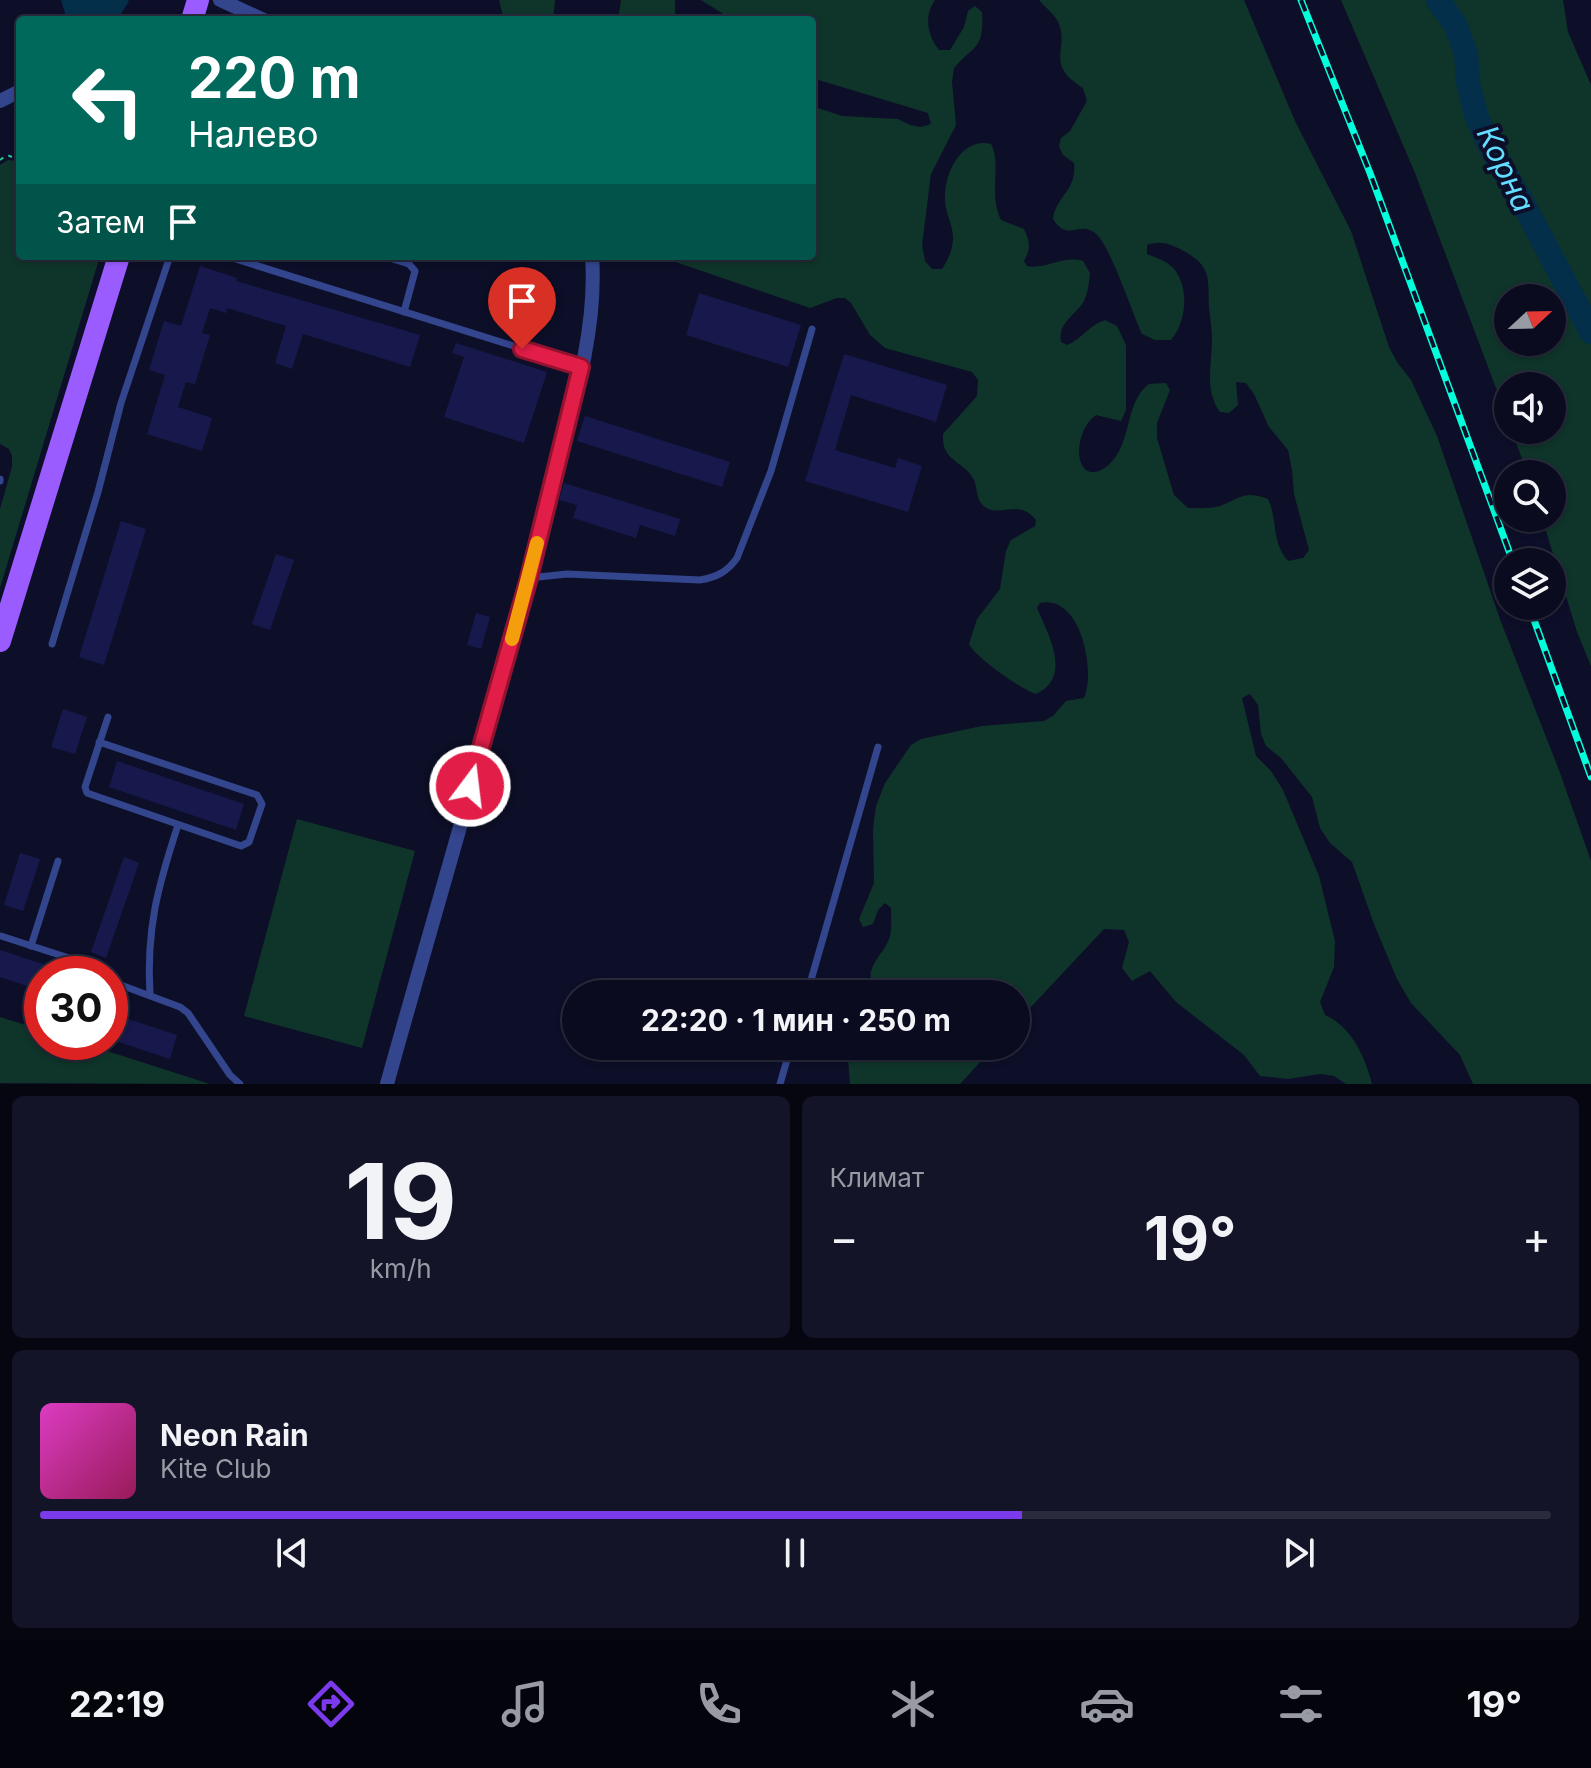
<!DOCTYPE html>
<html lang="ru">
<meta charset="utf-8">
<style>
body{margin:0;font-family:Inter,sans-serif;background:#131428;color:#f1f3f6;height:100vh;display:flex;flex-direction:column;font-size:30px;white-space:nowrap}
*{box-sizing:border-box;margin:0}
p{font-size:26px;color:#999ba4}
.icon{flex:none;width:44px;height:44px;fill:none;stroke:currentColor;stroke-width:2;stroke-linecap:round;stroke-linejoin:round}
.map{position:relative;height:1084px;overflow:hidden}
.details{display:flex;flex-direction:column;gap:12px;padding:12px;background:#060611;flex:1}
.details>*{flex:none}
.hud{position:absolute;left:16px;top:16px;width:800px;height:244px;border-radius:8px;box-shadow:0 2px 6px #0004,0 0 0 2px #2a2b3d;background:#00695c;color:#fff;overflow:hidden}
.needle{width:52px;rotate:68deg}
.tools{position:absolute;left:1494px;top:284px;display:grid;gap:16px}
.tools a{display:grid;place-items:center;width:72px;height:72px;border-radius:50%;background:#0a0b1f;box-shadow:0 2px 6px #0004,0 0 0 2px #2a2b3d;font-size:40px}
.speed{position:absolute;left:24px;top:956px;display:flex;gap:16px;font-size:40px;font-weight:700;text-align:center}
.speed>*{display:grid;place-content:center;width:104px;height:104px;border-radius:50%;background:#0a0b1f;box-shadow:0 2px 6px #0004,0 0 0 2px #2a2b3d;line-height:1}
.speed .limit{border:12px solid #d22;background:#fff;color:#111}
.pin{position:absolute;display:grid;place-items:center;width:68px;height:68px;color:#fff;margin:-82px -34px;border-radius:50% 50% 50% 0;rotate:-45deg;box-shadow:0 0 8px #0007}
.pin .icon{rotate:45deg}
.me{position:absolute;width:88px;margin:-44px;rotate:15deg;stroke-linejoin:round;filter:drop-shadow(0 0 6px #0008)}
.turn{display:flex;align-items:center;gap:28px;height:168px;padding:0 40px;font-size:36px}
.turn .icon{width:104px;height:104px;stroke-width:2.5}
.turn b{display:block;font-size:56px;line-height:68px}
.then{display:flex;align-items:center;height:76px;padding:0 40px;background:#0003;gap:16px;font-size:30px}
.big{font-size:60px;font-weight:700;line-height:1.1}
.details .widget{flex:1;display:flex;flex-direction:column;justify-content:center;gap:12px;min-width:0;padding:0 28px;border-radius:12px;background:#131428}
.details .dial{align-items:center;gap:0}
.dial b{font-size:104px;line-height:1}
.song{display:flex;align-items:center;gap:24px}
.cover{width:96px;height:96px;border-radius:12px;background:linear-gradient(135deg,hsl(310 70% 55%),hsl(330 70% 35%))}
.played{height:8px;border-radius:4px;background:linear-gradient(90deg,#7c3aed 65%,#2a2b3d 65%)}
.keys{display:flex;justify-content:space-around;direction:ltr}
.heat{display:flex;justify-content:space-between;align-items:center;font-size:44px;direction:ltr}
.details .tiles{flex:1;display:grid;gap:12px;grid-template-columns:1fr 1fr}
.widget:last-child{grid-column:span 2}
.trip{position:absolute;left:562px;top:980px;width:468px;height:80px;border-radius:40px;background:#0a0b1f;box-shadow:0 2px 6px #0004,0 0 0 2px #2a2b3d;font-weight:700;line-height:80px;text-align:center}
.menu{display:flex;height:128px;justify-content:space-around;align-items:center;background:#04040c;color:#999ba4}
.menu .icon{width:56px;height:56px}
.menu .selected{color:#7c3aed}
.menu b{font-size:36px;color:#f1f3f6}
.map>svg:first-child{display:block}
.green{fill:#0f342a;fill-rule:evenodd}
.water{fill:#042f4b}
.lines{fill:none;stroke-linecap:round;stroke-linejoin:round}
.river{stroke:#042f4b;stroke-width:24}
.building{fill:#17194c}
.path{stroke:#22c694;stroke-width:2;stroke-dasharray:4 6;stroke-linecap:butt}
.service{stroke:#33458d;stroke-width:7}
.minor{stroke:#33458d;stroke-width:14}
.primary{stroke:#9a5cff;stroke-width:22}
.rail-casing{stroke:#01ffdb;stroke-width:7}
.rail{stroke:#0d0f29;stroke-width:4;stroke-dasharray:12;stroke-linecap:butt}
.route-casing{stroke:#92132f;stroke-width:20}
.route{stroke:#e11d48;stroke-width:14}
.slow{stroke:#f59e0b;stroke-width:14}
.labels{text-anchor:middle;stroke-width:8;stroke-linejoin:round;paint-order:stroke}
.water-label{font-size:30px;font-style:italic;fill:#63ddff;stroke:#0d0f29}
</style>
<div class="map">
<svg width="1591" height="1084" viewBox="0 0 1591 1084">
<rect width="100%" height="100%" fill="#0d0f29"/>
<g class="green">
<path d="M499 0H555L553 20H504Z"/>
<path d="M621 0H675V20H618Z"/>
<path d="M701 0H935C924 15 927 35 939 50H950L964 27 968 11 975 6 982 12C984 50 975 44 954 68L952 82 956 125 931 174 922 245 925 261 932 269H942C948 260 952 251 953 240 954 225 944 212 945 197 945 172 962 137 991 144 1002 164 988 194 1001 220L1024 229C1030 242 1031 248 1024 261L1027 266C1046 270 1063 255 1083 261L1090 273C1089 283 1088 292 1084 301 1076 315 1057 323 1061 342L1067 345C1082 339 1088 326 1105 320L1117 326 1126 345V410L1121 421 1096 415C1071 433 1074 486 1103 469 1134 450 1122 404 1149 384L1166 383 1170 390 1157 423V438L1174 495 1188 508C1198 508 1210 509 1220 506 1241 498 1244 490 1268 499 1278 521 1271 541 1288 561L1303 558 1309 550 1294 494 1292 470 1288 450 1269 427 1254 394 1246 383 1236 382 1238 405 1229 413 1220 412C1204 390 1212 364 1212 339 1212 328 1210 318 1209 307 1208 278 1212 266 1182 250 1171 244 1160 240 1147 245V254C1157 258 1167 261 1174 269 1190 288 1186 323 1171 340H1155L1142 334C1132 313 1110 244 1095 233 1079 220 1068 243 1053 219 1056 196 1077 191 1074 163L1063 155 1059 146 1061 138 1070 131 1087 101 1083 88C1042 62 1072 49 1057 20 1053 13 1044 6 1039 0H1244L1295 121 1351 231 1389 347 1397 362 1411 380 1437 436 1501 622 1559 770 1591 861V1084H1473L1460 1055 1411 1003 1397 979 1374 924 1352 862 1330 843 1320 828 1312 797 1281 758 1266 746 1261 734 1258 705 1250 694 1242 698 1256 756 1271 771 1283 790 1319 876 1335 941 1334 967 1320 1002 1325 1015C1352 1027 1365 1057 1372 1084H1346L1334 1076 1320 1074 1288 1079 1260 1076 1244 1055 1176 1002 1150 971 1132 981 1122 968 1129 942 1124 930 1104 929 1016 1023V994H891L888 980 872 985C865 965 885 954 890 936 892 927 891 917 891 908L885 903 878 910 873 924 863 927 859 919 874 883 873 829 876 806 885 783 911 745 921 739 982 726 1044 721 1053 716 1066 701 1084 698C1096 671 1081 594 1040 603L1037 608C1048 634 1073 677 1036 694 1022 690 975 657 969 644L977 619 1000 589 1006 551 1011 540 1035 526 1036 520C1018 498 1001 518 985 507 975 500 978 487 973 478 963 461 941 461 943 434L977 396 978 380 972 372 885 348 870 335 851 303 845 298H837L810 308 658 256H812V106L842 116 898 119 910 125 921 127 931 124 928 113 812 78V20H733Z"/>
<path d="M1341 0H1563L1568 32 1591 85V666L1577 632 1542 518H1552V474H1528L1511 430H1552V386H1508V420L1415 173ZM1552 298V342H1508V298Z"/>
<path d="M8 160 20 161V256H100L0 588V509L12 467V456L9 449 0 444V165Z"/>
<path d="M297 819 415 851 362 1048 244 1016Z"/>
<path d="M0 1017 42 1030V1042H79L210 1084 0 1083Z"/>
<path d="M847 1046H995L960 1084H850Z"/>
</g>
<path class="water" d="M61 0H128L129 1 121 14 114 20H67Z"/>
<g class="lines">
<path class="river" d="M1438 0 1456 26 1466 54 1468 82 1476 115 1488 143 1524 205 1591 332"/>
</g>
<g class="building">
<path d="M200 266 237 278 236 281 420 335 410 367 303 334 292 369 275 363 286 326 227 308 226 313 210 308 202 333 210 335 195 384 186 382 178 407 212 418 202 451 147 434 165 375 149 370 164 321 181 326Z"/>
<path d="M699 293 801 325 788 367 686 335Z"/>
<path d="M456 343 547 372 524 443 444 417 464 357 452 353Z"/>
<path d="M844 354 947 385 936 422 851 395 835 450 895 468 898 458 922 466 908 512 805 481Z"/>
<path d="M585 416 730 462 722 487 577 441Z"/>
<path d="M564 483 680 519 675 536 640 525 636 538 573 518 577 505 559 500Z"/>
<path d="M121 521 146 529 104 665 79 657Z"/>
<path d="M276 554 294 560 270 630 252 624Z"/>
<path d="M476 613 490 617 481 649 467 645Z"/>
<path d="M63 709 87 717 75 754 51 747Z"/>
<path d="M117 761 244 804 236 830 109 787Z"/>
<path d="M20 853 40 859 23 911 4 905Z"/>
<path d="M124 857 139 863 106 958 91 952Z"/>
<path d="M0 950 67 972V974H42V991L0 977Z"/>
<path d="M110 1013 177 1035 170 1059 110 1039Z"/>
</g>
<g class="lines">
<path class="path" d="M0 160 7 155 17 159 20 157"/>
<g class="service">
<path d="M226 256 581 367"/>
<path d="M383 256 409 264 415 271 404 312"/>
<path d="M0 481V479"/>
<path d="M529 578 567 574 700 580C717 577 727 572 737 558L771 471 812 329"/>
<path d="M52 644 98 492 121 403 170 256"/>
<path d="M99 742 257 795 262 804 249 842 241 846 87 793 85 787 108 717"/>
<path d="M1 936 72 959 92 974"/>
<path d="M31 946 58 861"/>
<path d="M110 981 180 1007 188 1013 230 1075 240 1084"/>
<path d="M807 994 878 747"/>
<path d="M150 995C146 929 158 886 178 825"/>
<path d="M780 1084 791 1046"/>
</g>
<g class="minor">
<path d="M220 0 264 20"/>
<path d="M0 101 20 91"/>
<path d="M387 1084C441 890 500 696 548 499 568 421 598 337 592 256"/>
</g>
<g class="primary">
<path d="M192 20 198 0"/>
<path d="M0 641 119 256"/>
</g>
<g class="rail-casing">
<g id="rail">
<path d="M1301 0 1370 173 1513 562"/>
<path d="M1529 606 1591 777"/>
</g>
</g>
<use href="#rail" class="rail"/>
</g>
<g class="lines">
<g class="route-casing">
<path id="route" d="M470 786 529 578 581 367 522 349"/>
</g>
<use href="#route" class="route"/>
<path class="slow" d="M512 639 537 543"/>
</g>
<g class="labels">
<g class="water-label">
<text transform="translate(1505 169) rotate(64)" y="10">Корна</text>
</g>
</g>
</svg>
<div class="tools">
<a><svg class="needle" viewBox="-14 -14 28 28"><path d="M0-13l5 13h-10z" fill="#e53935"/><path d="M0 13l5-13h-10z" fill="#999ba4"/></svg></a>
<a><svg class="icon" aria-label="sound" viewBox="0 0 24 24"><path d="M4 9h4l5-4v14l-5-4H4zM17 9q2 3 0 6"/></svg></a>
<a><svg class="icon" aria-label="search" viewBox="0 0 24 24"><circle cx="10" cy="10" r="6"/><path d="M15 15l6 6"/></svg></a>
<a><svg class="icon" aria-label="layers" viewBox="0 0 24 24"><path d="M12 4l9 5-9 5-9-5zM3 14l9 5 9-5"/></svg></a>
</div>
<div class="speed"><div class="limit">30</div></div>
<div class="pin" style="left:522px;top:349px;background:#d93025"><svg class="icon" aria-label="arrive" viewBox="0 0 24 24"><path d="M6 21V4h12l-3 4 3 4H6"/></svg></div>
<svg class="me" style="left:470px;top:786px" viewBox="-20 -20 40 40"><circle r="17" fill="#e11d48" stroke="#fff" stroke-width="3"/><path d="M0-11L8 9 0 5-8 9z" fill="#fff"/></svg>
<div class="trip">22:20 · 1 мин · 250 m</div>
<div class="hud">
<div class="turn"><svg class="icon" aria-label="left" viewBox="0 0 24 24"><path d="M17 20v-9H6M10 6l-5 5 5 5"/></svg><div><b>220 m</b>Налево</div></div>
<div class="then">Затем<svg class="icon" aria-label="arrive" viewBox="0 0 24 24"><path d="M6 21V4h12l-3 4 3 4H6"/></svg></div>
</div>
</div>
<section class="details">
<div class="tiles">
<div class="widget dial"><b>19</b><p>km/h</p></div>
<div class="widget"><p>Климат</p>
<div class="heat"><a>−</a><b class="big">19°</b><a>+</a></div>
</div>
<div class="widget">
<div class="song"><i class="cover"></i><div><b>Neon Rain</b><p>Kite Club</p></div></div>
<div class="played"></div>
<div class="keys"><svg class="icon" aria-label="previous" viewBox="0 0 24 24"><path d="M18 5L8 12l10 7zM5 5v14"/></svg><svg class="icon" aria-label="pause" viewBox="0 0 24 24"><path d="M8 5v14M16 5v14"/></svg><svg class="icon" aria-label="next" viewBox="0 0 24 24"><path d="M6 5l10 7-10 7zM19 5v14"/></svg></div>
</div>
</div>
</section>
<nav class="menu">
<b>22:19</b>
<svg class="icon selected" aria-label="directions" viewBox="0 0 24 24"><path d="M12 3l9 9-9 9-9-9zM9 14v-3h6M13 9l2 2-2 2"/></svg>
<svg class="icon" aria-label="music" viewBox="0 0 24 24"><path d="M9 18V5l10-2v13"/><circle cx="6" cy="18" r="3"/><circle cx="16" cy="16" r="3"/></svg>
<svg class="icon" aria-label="phone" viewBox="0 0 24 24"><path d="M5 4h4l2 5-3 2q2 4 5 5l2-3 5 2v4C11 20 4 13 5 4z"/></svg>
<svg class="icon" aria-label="climate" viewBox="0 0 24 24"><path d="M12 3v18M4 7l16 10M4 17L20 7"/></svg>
<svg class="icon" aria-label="car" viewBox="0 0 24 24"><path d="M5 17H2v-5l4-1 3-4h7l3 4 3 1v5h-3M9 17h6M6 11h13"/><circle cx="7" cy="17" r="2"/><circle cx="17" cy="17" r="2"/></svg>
<svg class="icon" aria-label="filters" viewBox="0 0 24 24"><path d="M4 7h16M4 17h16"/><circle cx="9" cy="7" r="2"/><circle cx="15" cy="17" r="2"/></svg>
<b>19°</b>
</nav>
